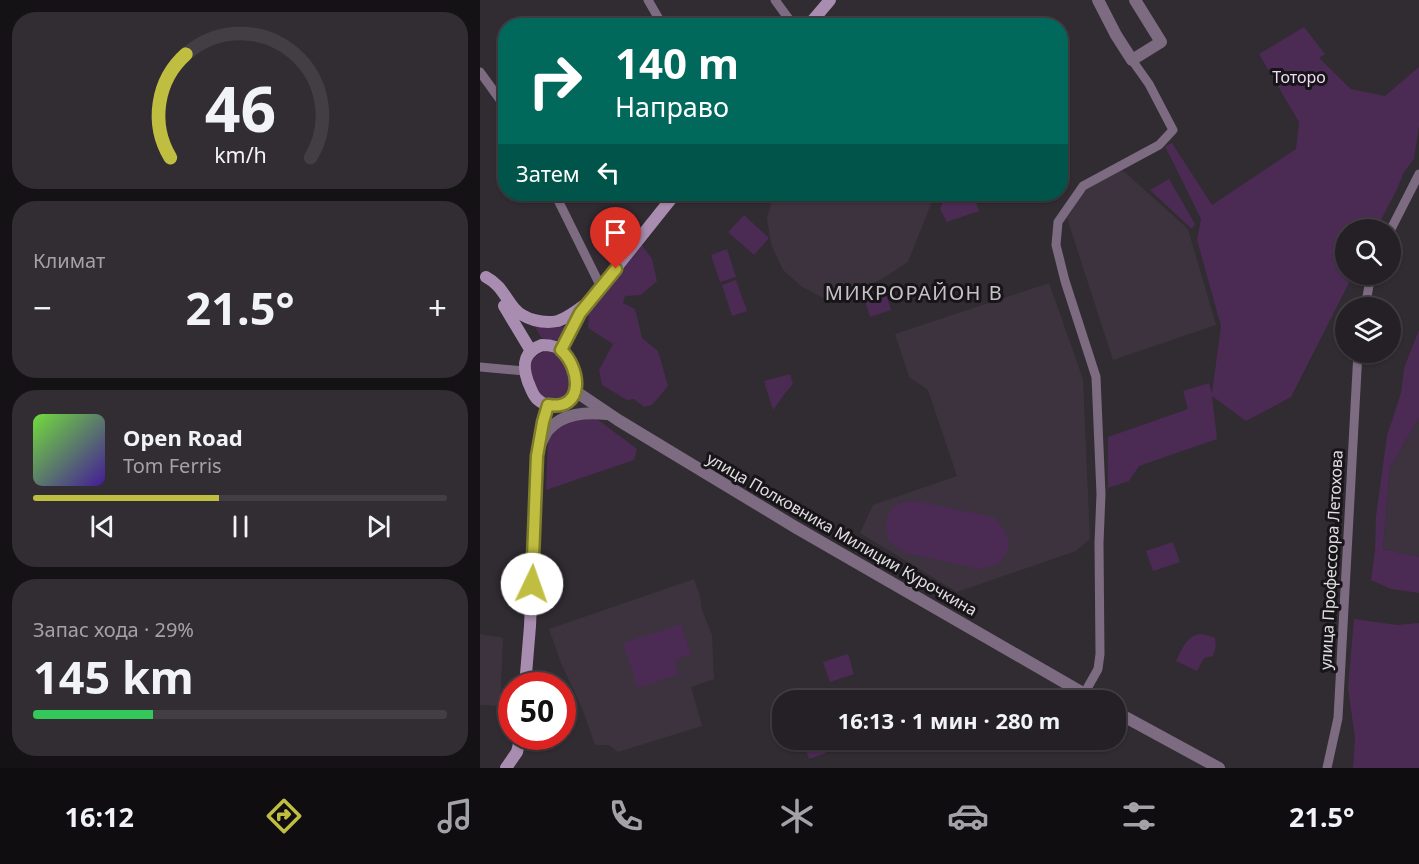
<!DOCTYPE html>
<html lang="ru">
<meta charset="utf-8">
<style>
body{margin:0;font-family:"Noto Sans",sans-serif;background:#312d32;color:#f1f3f6;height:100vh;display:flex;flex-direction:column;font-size:22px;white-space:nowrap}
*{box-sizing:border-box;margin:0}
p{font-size:20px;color:#a3a3a7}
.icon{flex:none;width:33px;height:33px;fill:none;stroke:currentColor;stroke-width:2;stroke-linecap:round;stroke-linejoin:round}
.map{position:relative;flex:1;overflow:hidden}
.drawer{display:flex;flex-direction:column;gap:12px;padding:12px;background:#141215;width:480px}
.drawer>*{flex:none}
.hud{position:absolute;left:18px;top:18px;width:570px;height:183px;border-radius:24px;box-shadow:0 2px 4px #0004,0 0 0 2px #423e43;background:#00695c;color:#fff;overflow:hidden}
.fabs{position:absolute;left:855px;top:219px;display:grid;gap:12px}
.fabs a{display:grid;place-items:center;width:66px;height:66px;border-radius:50%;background:#252026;box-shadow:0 2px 4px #0004,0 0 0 2px #423e43;font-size:30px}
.speed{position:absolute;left:18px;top:672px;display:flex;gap:12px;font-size:30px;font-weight:700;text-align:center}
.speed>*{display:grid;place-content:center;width:78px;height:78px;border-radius:50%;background:#252026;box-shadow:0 2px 4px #0004,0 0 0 2px #423e43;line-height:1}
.speed .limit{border:9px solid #d22;background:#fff;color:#111}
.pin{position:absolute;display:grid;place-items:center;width:51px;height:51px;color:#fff;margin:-62px -26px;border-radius:50% 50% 50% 0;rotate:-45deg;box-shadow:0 0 6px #0007}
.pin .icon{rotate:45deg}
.me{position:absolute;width:66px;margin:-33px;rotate:3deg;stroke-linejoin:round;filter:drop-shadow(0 0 4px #0008)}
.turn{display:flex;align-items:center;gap:21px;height:126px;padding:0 18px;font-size:27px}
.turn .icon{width:78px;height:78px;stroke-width:2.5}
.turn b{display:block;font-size:42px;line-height:51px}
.then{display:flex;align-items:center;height:57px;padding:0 18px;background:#0003;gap:12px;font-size:22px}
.big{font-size:45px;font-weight:700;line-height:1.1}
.drawer .card{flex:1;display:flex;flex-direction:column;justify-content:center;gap:9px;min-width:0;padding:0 21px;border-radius:24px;background:#312d32}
.drawer .dial{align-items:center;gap:0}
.dial svg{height:156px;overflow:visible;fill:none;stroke:#423e43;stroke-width:7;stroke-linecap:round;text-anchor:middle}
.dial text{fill:#f1f3f6;stroke:none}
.song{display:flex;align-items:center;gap:18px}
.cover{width:72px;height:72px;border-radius:9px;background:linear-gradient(135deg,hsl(100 70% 55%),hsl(260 70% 35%))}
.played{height:6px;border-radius:3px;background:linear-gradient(90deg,#c0be40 45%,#423e43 45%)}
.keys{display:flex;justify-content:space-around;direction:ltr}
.heat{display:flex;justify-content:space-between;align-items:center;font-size:33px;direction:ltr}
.charge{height:9px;border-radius:4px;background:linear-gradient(90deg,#34c759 29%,#423e43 0)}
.trip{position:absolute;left:292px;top:690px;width:354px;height:60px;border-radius:24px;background:#252026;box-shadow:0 2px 4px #0004,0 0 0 2px #423e43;font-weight:700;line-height:60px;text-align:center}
.dock{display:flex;height:96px;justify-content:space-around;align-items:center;background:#0f0d0f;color:#a3a3a7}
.dock .icon{width:42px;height:42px}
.dock .selected{color:#c0be40}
.dock b{font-size:27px;color:#f1f3f6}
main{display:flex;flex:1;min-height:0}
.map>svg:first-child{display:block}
.built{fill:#3c333f}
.green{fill:#4b2b54}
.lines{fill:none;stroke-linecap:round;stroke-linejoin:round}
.minor{stroke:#7c6b81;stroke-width:9}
.tertiary{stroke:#7c6b81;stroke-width:12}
.secondary{stroke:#a88db0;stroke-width:12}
.route-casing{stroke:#7d7c2a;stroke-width:15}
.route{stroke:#c0be40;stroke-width:10}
.labels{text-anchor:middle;stroke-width:6;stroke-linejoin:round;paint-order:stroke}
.park-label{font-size:16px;fill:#f0d9f7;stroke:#171518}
.street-label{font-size:16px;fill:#e2dee3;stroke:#171518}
.quarter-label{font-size:20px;letter-spacing:1.5px;fill:#c7c0c9;stroke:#171518}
</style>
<main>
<section class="drawer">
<div class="card dial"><svg viewBox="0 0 100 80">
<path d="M14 69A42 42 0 1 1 86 69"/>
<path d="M14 69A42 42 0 0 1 22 16" stroke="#c0be40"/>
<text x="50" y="56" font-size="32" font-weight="700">46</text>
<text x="50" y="72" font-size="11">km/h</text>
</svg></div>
<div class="card"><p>Климат</p>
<div class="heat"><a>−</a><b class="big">21.5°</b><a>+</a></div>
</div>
<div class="card">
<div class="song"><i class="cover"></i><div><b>Open Road</b><p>Tom Ferris</p></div></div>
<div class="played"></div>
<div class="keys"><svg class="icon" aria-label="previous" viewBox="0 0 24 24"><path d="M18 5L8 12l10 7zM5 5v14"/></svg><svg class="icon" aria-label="pause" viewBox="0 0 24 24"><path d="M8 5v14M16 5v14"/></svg><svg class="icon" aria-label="next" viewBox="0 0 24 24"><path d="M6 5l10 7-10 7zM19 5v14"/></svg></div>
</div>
<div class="card"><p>Запас хода · 29%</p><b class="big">145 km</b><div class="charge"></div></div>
</section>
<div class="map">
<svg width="939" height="768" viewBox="0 0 939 768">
<rect width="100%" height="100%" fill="#312b32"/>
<g class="built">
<path d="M639 167 708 229 736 325 633 360 587 218 608 185Z"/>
<path d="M297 194H455L428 262 402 279 353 301 343 298 321 286 303 270 291 244 287 218 293 198Z"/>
<path d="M569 283 603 379 610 539 596 551 477 592 380 533 393 505 477 476 448 390 429 377 415 334Z"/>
<path d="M939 418V557L903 549 910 468Z"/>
<path d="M214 579 220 596 222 610 232 635 234 679 211 687 222 726 138 752 129 745H115L102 708 81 663 69 629Z"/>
<path d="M0 634 23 638 20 706 0 705Z"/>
</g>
<g class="green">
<path d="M824 27 845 54 839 58 871 89 905 96 939 67V126L934 159 924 172 916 191 896 229 866 230V274L873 275 811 397 766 421 732 396 737 439 659 466 649 481 628 488V437L708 409 703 391 729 383 732 393 741 326 717 240 721 219 685 146 692 143 732 205 816 149 819 122 779 54Z"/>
<path d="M689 179 715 224 712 229 670 190Z"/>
<path d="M467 194H493L499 211 467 222 460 209Z"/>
<path d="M264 215 289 238 274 255 248 232Z"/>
<path d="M161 244 172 259 177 281 161 295 145 296 143 303 155 309 162 338 178 351 188 386 172 405 164 407 154 399 147 400 122 385 119 370 133 344 108 328 109 309Z"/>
<path d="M247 249 256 277 240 282 231 255Z"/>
<path d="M256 280 267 311 252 316 242 285Z"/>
<path d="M406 294 411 310 390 317 385 301Z"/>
<path d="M54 325C66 330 77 328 90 325L86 334 77 340 68 341 61 337Z"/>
<path d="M939 330V418L910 468 903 549 939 557V593L911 589 891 580 895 550 896 516 907 436 921 393 924 368Z"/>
<path d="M71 351C99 359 97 416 61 395 49 377 41 354 71 351Z"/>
<path d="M310 374 313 384 306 392 293 410 284 381Z"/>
<path d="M114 417 157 449 154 460 66 490 68 438 76 429 91 419Z"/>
<path d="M436 501 513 517 524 529 529 541 527 552 518 564 500 569 425 553 408 541C404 514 407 503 436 501Z"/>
<path d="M693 542 700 562 673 571 666 551Z"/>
<path d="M874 619 917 625 939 623V768H873L875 738 868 688Z"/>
<path d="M201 624 211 655 194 660 199 674 158 688 143 643Z"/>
<path d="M720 634 727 635 735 638 736 646 733 656 724 658 717 671 696 661C702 650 706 636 720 634Z"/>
<path d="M368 654 374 674 350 682 343 662Z"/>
<path d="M323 740H341L346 753 329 759Z"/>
</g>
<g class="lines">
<g class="minor">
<path d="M168 0 183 26"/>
<path d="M295 0 314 26"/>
<path d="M0 72 26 108"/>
<path d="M75 194 121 287"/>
<path d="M910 231 939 174"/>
<path d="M885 308 891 274"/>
<path d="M0 367 44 371"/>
<path d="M604 694 618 669 620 654 619 543 621 494 616 377 585 281 576 245 578 222 603 186 679 145 693 130 669 84 652 60"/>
<path d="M847 768 858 718 878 352"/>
</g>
<g class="tertiary">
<path d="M618 0 636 35 652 60 681 42 655 0"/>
<path d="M95 391 138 420 315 527 615 700"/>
<path d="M61 443C63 439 65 434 68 430 83 413 106 412 127 414"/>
<path d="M636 712 739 768"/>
</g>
<g class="secondary">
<path d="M328 26 350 0"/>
<path d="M6 277C21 285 24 296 34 308 44 320 64 324 78 321 87 318 95 312 103 306"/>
<path d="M24 306 51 351"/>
<path d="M62 345C70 345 78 346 84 352 93 362 100 383 93 395 85 407 68 409 57 399 52 394 51 388 48 382 42 365 43 352 62 345Z"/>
<path d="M81 350 100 313 195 194"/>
<path d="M45 686 50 626 58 447 68 405"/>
<path d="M26 768 37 752 41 736"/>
</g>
</g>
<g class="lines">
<g class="route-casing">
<path id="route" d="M52 584 57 456 63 422 68 405C105 411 101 368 81 350L100 313 136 269"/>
</g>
<use href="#route" class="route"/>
</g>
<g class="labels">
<g class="park-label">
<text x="819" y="83">Тоторо</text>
</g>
<g class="street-label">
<text transform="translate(362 534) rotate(30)" y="6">улица Полковника Милиции Курочкина</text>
<text transform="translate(851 560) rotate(-87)" y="6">улица Профессора Летохова</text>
</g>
<g class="quarter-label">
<text x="434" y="300">МИКРОРАЙОН В</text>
</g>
</g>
</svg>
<div class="fabs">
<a><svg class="icon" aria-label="search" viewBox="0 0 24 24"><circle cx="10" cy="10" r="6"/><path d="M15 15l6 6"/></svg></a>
<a><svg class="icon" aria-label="layers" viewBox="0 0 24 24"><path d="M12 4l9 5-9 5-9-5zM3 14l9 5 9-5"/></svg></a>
</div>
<div class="speed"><div class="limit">50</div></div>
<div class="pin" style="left:136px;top:269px;background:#d93025"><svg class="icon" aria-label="arrive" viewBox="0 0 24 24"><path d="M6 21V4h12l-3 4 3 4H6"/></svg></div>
<svg class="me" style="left:52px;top:584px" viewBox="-20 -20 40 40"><circle r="19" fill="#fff"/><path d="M0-13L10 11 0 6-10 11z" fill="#c0be40"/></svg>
<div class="trip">16:13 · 1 мин · 280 m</div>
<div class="hud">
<div class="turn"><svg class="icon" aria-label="right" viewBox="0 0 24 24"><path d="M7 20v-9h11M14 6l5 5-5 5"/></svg><div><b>140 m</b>Направо</div></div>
<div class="then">Затем<svg class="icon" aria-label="left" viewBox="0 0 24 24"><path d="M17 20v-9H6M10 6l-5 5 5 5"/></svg></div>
</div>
</div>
</main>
<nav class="dock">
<b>16:12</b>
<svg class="icon selected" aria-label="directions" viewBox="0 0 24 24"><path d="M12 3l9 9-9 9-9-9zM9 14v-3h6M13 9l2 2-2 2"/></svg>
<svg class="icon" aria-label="music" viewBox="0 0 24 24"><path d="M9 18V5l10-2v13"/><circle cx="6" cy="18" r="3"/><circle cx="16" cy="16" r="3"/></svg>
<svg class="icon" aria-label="phone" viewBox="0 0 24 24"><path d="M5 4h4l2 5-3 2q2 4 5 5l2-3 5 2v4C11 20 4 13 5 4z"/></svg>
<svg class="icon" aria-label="climate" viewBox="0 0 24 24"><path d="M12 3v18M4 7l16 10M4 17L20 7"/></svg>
<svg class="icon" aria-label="car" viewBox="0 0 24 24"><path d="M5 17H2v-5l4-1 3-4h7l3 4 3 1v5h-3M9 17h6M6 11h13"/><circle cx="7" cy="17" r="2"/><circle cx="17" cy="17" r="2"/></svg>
<svg class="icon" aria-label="filters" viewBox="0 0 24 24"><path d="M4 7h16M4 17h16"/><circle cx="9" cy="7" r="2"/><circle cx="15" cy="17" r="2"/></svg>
<b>21.5°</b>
</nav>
